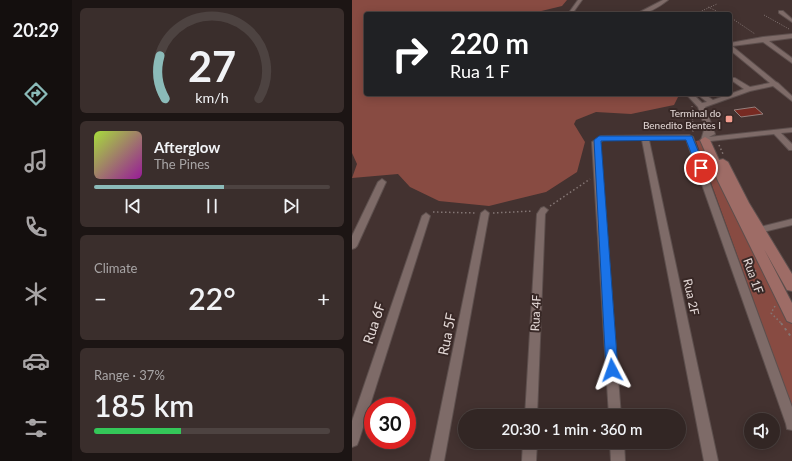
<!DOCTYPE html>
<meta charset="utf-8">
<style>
body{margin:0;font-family:Lato,sans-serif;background:#3a2e2c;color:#f1f3f6;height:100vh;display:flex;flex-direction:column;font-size:15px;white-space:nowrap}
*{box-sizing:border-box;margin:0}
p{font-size:13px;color:#a8a5a6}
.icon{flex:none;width:22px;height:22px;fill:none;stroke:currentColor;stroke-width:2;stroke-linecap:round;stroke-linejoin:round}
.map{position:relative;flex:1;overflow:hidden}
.sheet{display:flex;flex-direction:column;gap:8px;padding:8px;background:#1c1514;width:280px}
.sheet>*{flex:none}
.guide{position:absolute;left:12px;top:12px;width:368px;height:84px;border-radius:4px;box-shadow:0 2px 10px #0003,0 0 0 1px #4d4341;background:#202124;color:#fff;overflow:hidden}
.buttons{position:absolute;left:392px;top:413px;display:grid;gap:8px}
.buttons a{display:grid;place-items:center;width:36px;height:36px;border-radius:50%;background:#322624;box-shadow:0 2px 10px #0003,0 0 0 1px #4d4341;font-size:20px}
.speed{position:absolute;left:12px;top:397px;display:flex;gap:8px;font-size:20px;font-weight:700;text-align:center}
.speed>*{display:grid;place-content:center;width:52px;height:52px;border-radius:50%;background:#322624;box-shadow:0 2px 10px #0003,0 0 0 1px #4d4341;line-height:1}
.speed .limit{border:6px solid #d22;background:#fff;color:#111}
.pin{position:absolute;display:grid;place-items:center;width:34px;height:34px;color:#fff;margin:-17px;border:2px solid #fff;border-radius:50%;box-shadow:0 1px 4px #0007}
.me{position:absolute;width:44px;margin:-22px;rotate:356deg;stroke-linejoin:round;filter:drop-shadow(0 0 3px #0008)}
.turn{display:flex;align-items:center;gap:14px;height:84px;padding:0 20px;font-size:18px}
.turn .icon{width:52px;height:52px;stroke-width:2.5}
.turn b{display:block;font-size:28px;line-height:34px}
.big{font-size:30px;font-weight:600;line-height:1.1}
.sheet .widget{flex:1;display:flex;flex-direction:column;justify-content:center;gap:6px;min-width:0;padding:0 14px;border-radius:6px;background:#3a2e2c}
.sheet .dial{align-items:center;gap:0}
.dial svg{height:104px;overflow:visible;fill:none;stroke:#4d4341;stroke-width:7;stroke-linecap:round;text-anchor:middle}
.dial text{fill:#f1f3f6;stroke:none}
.song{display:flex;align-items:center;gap:12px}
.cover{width:48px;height:48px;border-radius:6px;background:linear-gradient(135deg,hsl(80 70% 55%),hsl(300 70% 35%))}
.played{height:4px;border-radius:2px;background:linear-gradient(90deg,#8bbbb9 55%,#4d4341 55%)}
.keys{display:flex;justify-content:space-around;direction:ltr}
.heat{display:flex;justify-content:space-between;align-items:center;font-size:22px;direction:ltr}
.charge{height:6px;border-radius:3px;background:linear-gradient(90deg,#34c759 37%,#4d4341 0)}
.trip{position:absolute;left:106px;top:409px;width:228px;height:40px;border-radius:20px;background:#322624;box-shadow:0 2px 10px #0003,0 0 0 1px #4d4341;font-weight:600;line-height:40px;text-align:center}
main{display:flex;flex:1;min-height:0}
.tab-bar{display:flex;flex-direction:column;width:72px;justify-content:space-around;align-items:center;background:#140f0e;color:#a8a5a6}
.tab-bar .icon{width:28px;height:28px}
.tab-bar .selected{color:#8bbbb9}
.tab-bar b{font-size:18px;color:#f1f3f6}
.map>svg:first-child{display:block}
.green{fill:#884b42}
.building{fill:#772a22;stroke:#937f7c}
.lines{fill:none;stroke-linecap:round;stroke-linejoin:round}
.street-casing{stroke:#5d4f4d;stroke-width:2}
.secondary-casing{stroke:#5d4f4d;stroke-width:2}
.path-far2{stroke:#847674;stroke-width:1;stroke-dasharray:1 1.5;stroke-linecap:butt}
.path-far1{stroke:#847674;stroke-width:1.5;stroke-dasharray:1.5 2.5;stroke-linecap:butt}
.path{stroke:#847674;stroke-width:2;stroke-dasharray:2.5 4;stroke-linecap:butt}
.street{fill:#7e6b68;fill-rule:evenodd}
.secondary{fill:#9e6c66;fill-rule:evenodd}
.route{fill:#1a73e8;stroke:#114b97}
.poi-dot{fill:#f59d8f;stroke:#382826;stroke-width:1.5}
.labels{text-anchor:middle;stroke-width:4;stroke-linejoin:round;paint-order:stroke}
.far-poi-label{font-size:10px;fill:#e4d9d7;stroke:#382826;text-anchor:end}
.street-label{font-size:12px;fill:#e4d9d7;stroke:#382826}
.near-street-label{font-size:14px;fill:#e4d9d7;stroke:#382826}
</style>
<main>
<nav class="tab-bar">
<b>20:29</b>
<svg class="icon selected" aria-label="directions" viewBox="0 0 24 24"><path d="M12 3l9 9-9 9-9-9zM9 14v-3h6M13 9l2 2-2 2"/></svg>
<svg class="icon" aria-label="music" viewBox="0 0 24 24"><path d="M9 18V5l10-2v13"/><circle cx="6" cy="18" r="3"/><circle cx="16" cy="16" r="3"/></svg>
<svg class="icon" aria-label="phone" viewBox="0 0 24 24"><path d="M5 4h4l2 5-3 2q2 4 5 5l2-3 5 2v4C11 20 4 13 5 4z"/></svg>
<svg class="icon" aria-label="climate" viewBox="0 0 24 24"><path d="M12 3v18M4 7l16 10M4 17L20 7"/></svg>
<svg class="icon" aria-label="car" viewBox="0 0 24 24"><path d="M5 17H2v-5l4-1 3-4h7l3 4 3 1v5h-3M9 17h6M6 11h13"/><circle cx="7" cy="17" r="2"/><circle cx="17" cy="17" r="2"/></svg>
<svg class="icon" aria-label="filters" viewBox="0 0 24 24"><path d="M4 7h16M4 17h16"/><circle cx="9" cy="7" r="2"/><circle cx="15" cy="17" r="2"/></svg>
</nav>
<section class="sheet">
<div class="widget dial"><svg viewBox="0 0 100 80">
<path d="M14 69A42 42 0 1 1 86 69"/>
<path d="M14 69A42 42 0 0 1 10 36" stroke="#8bbbb9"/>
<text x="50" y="56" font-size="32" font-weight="700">27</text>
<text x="50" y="72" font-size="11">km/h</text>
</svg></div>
<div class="widget">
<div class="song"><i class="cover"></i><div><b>Afterglow</b><p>The Pines</p></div></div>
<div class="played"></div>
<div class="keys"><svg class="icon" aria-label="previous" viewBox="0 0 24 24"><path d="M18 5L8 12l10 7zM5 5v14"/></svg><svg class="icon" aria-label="pause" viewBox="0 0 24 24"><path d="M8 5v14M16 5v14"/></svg><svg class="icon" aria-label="next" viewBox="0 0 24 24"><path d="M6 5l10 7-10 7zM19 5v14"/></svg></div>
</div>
<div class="widget"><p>Climate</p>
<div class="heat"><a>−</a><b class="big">22°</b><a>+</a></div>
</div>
<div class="widget"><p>Range · 37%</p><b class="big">185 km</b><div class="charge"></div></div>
</section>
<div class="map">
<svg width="440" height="461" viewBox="0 0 440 461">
<rect width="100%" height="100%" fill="#433230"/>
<g class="green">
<path d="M0 0H215L210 6 177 14H14V94L327 95 322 105 279 114 244 112 224 120 222 124 233 142 225 172 194 192 137 206 87 201 58 187 46 174 0 178 5 164 0 153Z"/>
<path d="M349 140 440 319V407L344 141Z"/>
</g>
<path class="building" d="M403 107 411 114 389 117 382 110Z"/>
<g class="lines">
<g class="street-casing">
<g id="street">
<path d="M226 0H230L220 14H216Z"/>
<path d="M311 0H316C307 7 296 14 284 14Z"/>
<path d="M427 11H431L440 19V22L427 13Z"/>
<path d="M440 34V38L417 41 440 58V63L411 42 380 46 424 82 426 83 440 96V101L421 86 398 91 353 107 363 134 357 137 440 128V132L429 133 440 144V150H437L422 134 350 142 349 140 353 127 346 107 334 94H341L350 103 355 102 345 94H352L361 100 392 89 379 80V78H383L398 87 418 83 378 50V43L411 37Z"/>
<path d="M337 135 341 137 440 407V430L435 429 434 424 334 139 297 140 366 461H352L290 140H251L248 143 269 416H257L240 142 249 136Z"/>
<path d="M30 179 34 182 5 246 3 248 0 249V236L26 182Z"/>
<path d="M192 207 196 210 193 214 185 416H173L185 214 189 208Z"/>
<path d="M133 210 137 213 92 461H78L129 213Z"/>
<path d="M74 213 78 216 7 440 5 445 0 447V421L70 216Z"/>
<path d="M440 219V225L407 233 403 230 404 228Z"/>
<path d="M171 442H185L184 461H170Z"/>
<path d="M258 442H272L273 461H259Z"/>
</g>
</g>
<g class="secondary-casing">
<path id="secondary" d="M353 137 358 140 367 160 371 159 376 162 397 203 440 274V291L435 290 412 249 440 303V323L435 321 366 181 348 140Z"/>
</g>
<g class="path-far2">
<path d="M356 7 371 14"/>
<path d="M343 14 365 4"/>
<path d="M412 15 437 29"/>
<path d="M378 17 403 34"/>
<path d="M340 106 341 127"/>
</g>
<g class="path-far1">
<path d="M341 126V132"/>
<path d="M367 145 371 154"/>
<path d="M198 206 238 179"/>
<path d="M81 212 125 213"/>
<path d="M141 213 181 211"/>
<path d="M393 264 405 272"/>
<path d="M423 306 419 313 430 324"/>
</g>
<path class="path" d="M429 323 440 338"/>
<use href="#street" class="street"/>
<use href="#secondary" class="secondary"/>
</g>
<path class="route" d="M247 136H340L353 168 349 171 345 168 334 140 249 141 266 370 265 374 260 376 256 374 254 370 242 140Z"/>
<rect class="poi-dot" x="373" y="115" width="8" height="8" rx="2"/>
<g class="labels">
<g class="far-poi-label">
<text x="369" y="117">Terminal do<tspan x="369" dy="12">Benedito Bentes I</tspan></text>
</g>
<g class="street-label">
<text transform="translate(401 276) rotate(70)" y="4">Rua 1F</text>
<text transform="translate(339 297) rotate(78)" y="4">Rua 2F</text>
<text transform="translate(184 313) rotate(-87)" y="4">Rua 4F</text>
</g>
<g class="near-street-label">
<text transform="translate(22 323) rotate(-72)" y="5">Rua 6F</text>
<text transform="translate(95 334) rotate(-79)" y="5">Rua 5F</text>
</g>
</g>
</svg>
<div class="buttons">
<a><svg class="icon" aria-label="sound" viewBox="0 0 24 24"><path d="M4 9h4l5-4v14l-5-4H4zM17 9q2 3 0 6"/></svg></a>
</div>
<div class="speed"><div class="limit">30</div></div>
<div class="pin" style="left:349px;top:168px;background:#d93025"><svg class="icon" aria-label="arrive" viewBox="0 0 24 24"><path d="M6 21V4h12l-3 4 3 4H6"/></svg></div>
<svg class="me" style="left:260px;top:370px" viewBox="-20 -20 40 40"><path d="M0-17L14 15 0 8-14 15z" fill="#1a73e8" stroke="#fff" stroke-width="4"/></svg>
<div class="trip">20:30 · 1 min · 360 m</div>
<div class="guide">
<div class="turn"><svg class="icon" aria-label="right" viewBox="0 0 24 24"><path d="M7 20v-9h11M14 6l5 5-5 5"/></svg><div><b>220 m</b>Rua 1 F</div></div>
</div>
</div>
</main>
